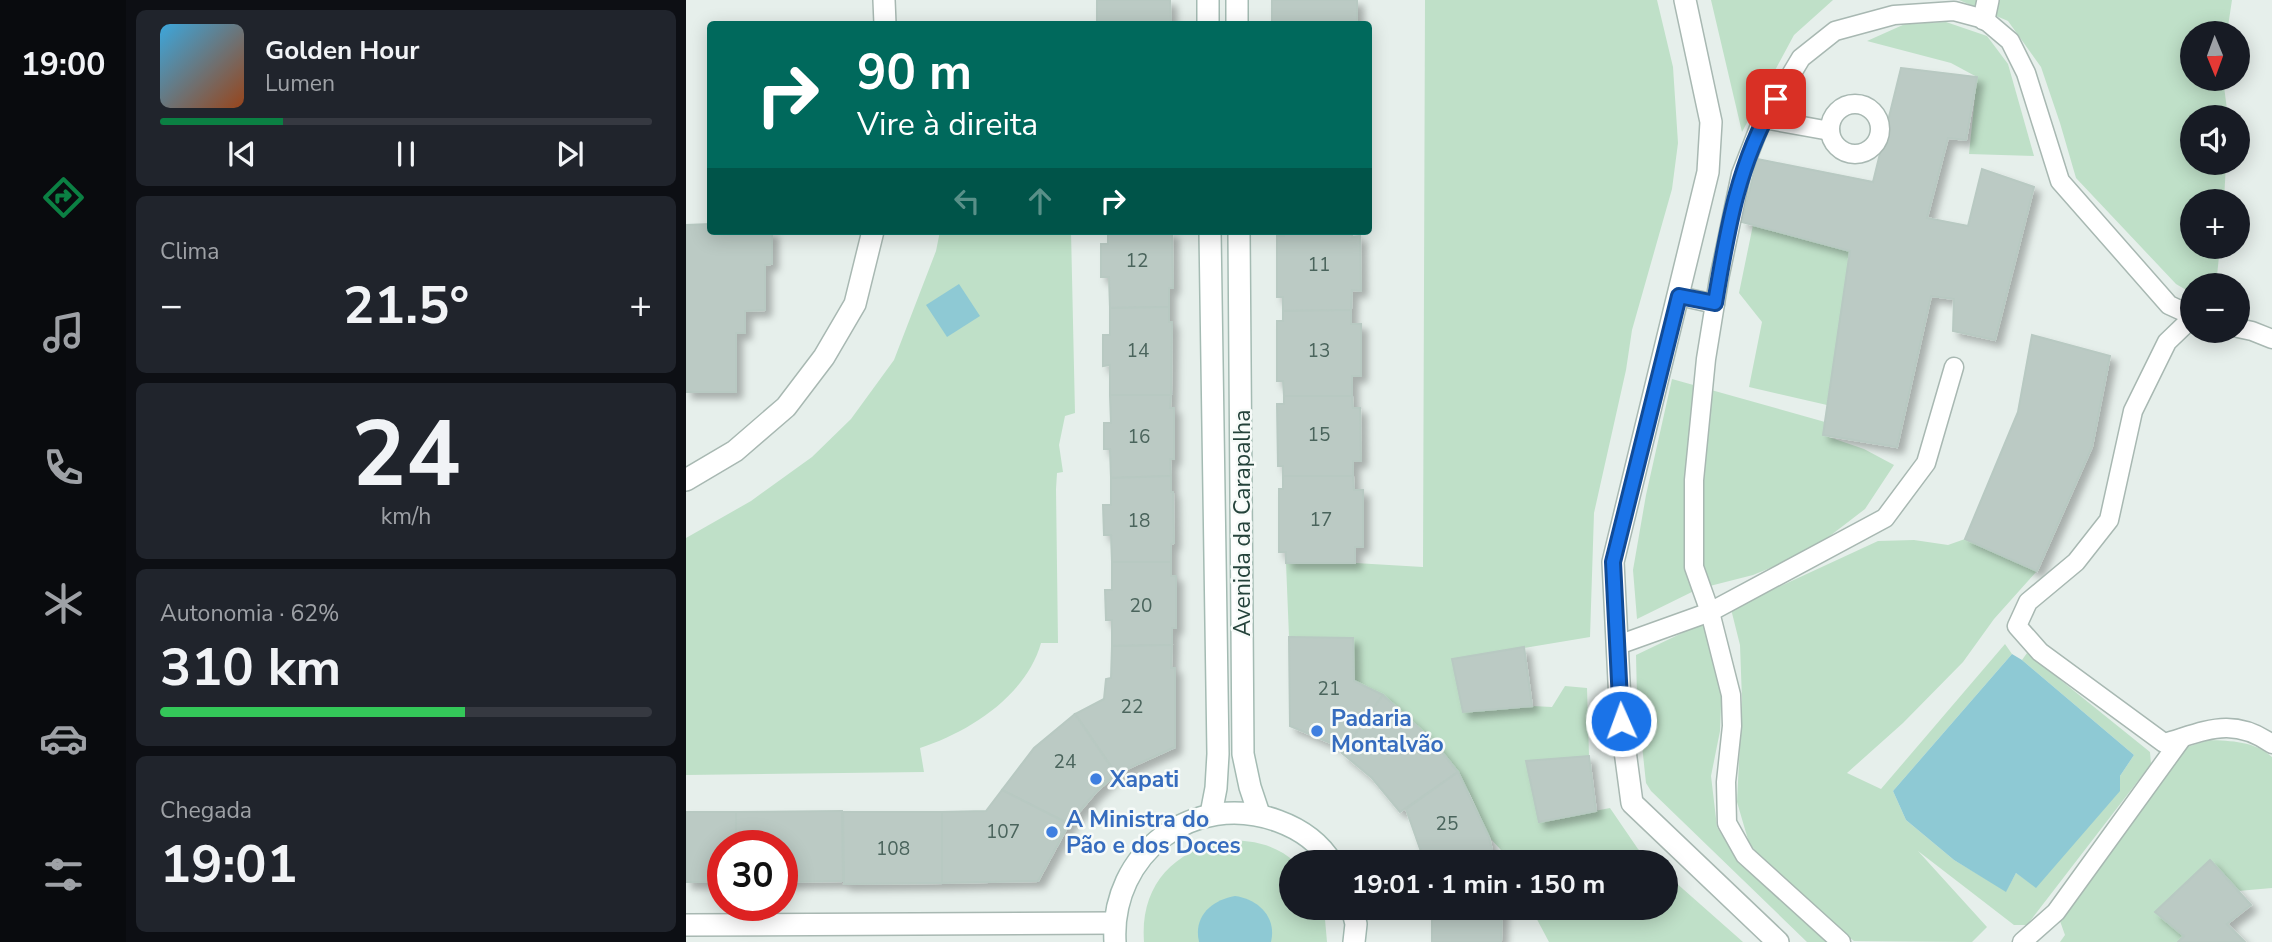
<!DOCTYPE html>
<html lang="pt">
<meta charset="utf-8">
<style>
body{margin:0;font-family:"Nunito Sans",sans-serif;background:#20242c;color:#f1f3f6;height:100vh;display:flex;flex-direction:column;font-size:26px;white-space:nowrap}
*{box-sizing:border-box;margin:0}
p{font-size:23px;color:#9ea1a6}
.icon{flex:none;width:38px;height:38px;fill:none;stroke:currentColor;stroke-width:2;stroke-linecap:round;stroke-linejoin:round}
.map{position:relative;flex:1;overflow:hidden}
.panel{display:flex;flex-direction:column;gap:10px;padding:10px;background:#0d0f14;width:560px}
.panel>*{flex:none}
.banner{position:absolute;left:21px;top:21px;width:665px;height:214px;border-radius:7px;box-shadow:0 4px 18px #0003;background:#00695c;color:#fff;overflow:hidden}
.needle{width:46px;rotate:179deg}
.controls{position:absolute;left:1494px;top:21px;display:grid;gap:14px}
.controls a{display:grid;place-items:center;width:70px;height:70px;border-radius:50%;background:#171b24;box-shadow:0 4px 18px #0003;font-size:35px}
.speed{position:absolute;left:21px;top:830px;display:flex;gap:14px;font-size:35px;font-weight:700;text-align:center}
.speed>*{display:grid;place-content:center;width:91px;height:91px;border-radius:50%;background:#171b24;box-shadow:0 4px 18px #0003;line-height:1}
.speed .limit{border:10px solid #d22;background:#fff;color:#111}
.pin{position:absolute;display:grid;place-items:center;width:60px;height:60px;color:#fff;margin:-30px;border-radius:14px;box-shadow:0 4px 10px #0006}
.me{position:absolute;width:77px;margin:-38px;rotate:358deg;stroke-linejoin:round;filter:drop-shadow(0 0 5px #0008)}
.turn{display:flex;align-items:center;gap:24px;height:147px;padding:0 35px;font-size:32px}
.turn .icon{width:91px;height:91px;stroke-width:2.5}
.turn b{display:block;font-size:49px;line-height:60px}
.lanes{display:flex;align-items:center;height:66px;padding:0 35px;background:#0003;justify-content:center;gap:35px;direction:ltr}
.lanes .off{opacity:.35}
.big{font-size:52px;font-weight:700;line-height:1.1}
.panel .widget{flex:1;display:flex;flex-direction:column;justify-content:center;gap:10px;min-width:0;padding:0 24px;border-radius:10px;background:#20242c}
.panel .dial{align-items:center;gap:0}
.dial b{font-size:91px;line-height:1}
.song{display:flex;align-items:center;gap:21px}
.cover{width:84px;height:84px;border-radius:10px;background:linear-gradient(135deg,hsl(200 70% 55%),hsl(20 70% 35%))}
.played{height:7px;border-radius:4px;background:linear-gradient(90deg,#0b8043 25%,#363941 25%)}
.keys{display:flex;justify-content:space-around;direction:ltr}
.heat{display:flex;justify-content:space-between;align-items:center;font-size:38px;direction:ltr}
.charge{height:10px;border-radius:5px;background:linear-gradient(90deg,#34c759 62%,#363941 0)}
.trip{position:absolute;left:593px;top:850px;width:399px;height:70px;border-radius:35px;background:#171b24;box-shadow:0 4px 18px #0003;font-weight:700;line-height:70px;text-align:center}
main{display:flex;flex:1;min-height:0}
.menu{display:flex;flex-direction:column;width:126px;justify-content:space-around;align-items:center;background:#090b0e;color:#9ea1a6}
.menu .icon{width:49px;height:49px}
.menu .on{color:#0b8043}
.menu b{font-size:32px;color:#f1f3f6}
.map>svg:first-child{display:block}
.green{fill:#bfe0c8}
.water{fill:#8ec9d4}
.building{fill:#bbcac4;stroke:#b8c9c2;stroke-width:2;filter:url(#shadow)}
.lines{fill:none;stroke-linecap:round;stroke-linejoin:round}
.service-casing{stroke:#a8b8b2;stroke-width:21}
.minor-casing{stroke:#a8b8b2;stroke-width:24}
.secondary-casing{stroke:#a4bbb3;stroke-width:24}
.service{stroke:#fff;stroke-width:18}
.minor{stroke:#fff;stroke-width:21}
.secondary{stroke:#fff;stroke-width:21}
.route-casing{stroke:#114b97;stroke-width:18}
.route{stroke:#1a73e8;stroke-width:12}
.shop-dot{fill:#3f7fe0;stroke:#f7fbf9;stroke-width:2.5}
.labels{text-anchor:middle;stroke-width:5;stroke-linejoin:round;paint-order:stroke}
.number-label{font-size:19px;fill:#4a645c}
.street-label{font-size:23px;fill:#24423a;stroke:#f7fbf9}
.shop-label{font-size:23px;font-weight:bold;fill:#366cbe;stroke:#f7fbf9;text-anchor:start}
</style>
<main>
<nav class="menu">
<b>19:00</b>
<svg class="icon on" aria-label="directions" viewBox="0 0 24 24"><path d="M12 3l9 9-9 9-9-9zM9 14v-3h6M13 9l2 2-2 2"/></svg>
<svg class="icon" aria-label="music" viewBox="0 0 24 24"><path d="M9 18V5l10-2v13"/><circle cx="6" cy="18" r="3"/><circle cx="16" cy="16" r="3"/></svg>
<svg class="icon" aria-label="phone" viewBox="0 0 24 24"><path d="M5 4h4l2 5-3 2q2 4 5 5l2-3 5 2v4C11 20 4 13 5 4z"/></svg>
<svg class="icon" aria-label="climate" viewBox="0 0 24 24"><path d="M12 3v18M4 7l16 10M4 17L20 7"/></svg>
<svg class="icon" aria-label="car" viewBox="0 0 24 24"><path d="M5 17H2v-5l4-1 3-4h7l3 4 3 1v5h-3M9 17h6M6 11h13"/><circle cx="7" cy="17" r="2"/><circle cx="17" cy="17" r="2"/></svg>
<svg class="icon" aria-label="filters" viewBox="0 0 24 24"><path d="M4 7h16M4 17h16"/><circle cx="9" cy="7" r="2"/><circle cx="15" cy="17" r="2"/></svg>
</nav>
<section class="panel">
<div class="widget">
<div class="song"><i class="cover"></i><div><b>Golden Hour</b><p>Lumen</p></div></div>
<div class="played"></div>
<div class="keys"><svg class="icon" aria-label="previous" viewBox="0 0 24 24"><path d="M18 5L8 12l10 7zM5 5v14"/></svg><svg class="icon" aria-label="pause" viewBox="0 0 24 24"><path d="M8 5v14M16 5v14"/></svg><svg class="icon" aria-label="next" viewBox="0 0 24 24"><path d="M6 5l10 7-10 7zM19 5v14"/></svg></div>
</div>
<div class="widget"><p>Clima</p>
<div class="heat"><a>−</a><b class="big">21.5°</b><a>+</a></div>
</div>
<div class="widget dial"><b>24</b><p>km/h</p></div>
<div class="widget"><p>Autonomia · 62%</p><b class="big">310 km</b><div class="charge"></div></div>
<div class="widget"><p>Chegada</p><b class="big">19:01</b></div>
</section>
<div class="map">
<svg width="1586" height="942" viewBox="0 0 1586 942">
<defs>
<filter id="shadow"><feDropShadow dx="6" dy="6" stdDeviation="3.5" flood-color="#0004"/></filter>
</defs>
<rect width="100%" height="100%" fill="#e6efeb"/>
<g class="green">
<path d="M739 0H971L987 67 992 143 986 189 946 330 940 370 908 513 904 637 766 660 777 712 846 706 866 707 879 686 901 688 903 756 840 761 853 822 924 808 952 849 967 863H827L803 837 784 794 747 741 697 695 668 681 667 638 603 637 600 563H669L737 567Z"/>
<path d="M1025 0H1147L1108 35 1056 132Z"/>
<path d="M1273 0H1546L1541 33H1507V79H1537L1542 117H1507V163H1540L1538 201H1507V247H1534L1530 285H1507V294L1490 284 1390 178 1374 123 1355 67 1322 21Z"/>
<path d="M1260 22 1301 36 1322 64 1348 156 1283 154 1291 77 1265 63 1181 41 1219 24Z"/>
<path d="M1067 225 1164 251 1141 405 1063 387 1076 322 1053 293Z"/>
<path d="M254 231H385L389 413 379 416 373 445 377 472 371 473 370 489 372 643H355C340 696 283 732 234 748L238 772 0 775V538L65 501 126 457 165 419 208 360 250 251Z"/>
<path d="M986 379 1139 422 1137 435 1178 449 1208 465 1179 509 1123 552 1067 575 1012 589 951 619 947 570 960 495Z"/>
<path d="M1279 539 1351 571 1308 619 1277 662 1217 723 1161 773 1195 789 1319 644 1326 654 1207 791 1220 820 1268 860 1320 891 1330 873 1350 887 1433 791 1434 776 1448 755 1336 660 1341 653 1464 752 1465 764 1341 925H1328L1232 851 1301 927 1286 942 1168 941 1117 902 1088 875 1063 843 1051 802 1056 700 1054 645 1045 609 1192 541 1228 540 1262 545Z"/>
<path d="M1017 623 1036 682 1034 731 1025 776 1031 827 1049 856 1141 942H1121L965 791 960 783 951 698 950 655Z"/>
<path d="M1523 740C1545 741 1569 741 1586 757V888L1552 891 1524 860 1470 912 1498 936 1492 942H1374L1379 935 1374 921 1498 748Z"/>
<path d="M537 840C564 840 589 843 610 863H606V908H638L641 942H458C454 887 485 853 537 840Z"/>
<path d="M980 874 1057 942H863L845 908H980Z"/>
</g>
<g class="water">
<path d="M273 284 294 316 261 337 240 305Z"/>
<path d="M1326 654 1336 660 1448 755 1434 776V791L1350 888 1330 873 1320 892 1268 860 1220 820 1207 791Z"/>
<path d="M549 896C572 899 591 917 585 942H513C507 916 526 900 549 896Z"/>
</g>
<g class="building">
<path d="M411 0H484L485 24H411Z"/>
<rect x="586" y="0" width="85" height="24"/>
<path d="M1215 68 1291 77 1280 140 1262 138 1241 218 1282 226 1296 169 1348 187 1309 340 1267 331 1268 299 1245 296 1211 447 1137 435 1164 251 1056 222 1071 159 1187 182Z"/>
<path d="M24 224V231H86V264L79 265V310L59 311V333H50V392H0V225Z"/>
<path d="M422 231 486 232 487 288H483V307L424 308 423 277H415V244H422Z"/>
<path d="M598 231H666V237L674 236 675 291 666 290 665 310 597 311V297H591V236H598Z"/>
<path d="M483 307V322H486L485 395H424V365L417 366V335H424V308Z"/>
<path d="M665 310V324H675V376H666V396H598L597 381H591V321H597V311Z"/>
<path d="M1346 335 1424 356 1406 447 1351 571 1279 539 1332 412Z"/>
<path d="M424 395H485L484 408H488V459H484L485 476 425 478 424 449H418V423H425Z"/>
<path d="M598 396H666L667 408H674L675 461H667V476H597V466H592L591 404H598Z"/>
<path d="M485 476V492H487L488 543 485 544V562H426L425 535H418L417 505H425V478Z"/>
<path d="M597 476H667L668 490H677V547H669V563H600V552H593V489H597Z"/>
<path d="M426 562H485V576H490V628H486V645L426 646V620H420L419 590H426Z"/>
<path d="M603 637 667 638 668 681 697 695 659 749 604 726Z"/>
<path d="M486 645 485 668H489V747L430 774 389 714 418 699 420 679 425 678 426 646Z"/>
<path d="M838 647 846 706 777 712 766 659Z"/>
<path d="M697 695 747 741 772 772 714 812 686 778 656 753Z"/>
<path d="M389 714 430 774 410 792 383 824 316 790 348 748Z"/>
<path d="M903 756 910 811 853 822 840 761Z"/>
<path d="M772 772 803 837 809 863H739L720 809Z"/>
<path d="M316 790 383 824 352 881 256 883V812L300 811Z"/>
<path d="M156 811 157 881 96 882V845H50V812Z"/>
<path d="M0 812H50V845H37V882H0Z"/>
<path d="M157 812H256V883L158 884Z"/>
<path d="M1524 860 1565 905 1541 924 1559 942H1492L1498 936 1469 912Z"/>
<path d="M746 908H816L815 942H746Z"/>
</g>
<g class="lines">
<g class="service-casing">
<g id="service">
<circle cx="1169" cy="129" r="25"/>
<path d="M1078 119 1144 131"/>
<path d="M993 296 1029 304"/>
<path d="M1507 317 1481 342 1447 411 1423 520 1390 562 1342 602 1331 626 1354 652 1478 743C1520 731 1546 716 1586 744"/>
<path d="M1552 328 1566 331 1586 339"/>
<path d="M932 645 1024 612 1199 518 1240 463 1268 367"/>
<path d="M1155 942 1059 855 1041 823 1040 782 1046 726 1045 695 1024 612 1008 567V480L1020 359 1033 279 1055 174 1073 128 1115 58 1149 31 1208 15 1268 11 1298 19 1324 41 1340 73 1374 181 1483 305 1507 316"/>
<path d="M1336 942 1370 912 1496 738"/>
</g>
</g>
<g class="minor-casing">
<g id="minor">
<path d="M198 0 199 24"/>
<path d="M999 0 1025 122 1022 172 927 562 935 721 946 803 1092 942"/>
<path d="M1298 19 1302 0"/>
<path d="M0 480 49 451 100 407 138 357 169 304 187 231"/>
<path d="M0 925 428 923"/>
</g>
</g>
<g class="secondary-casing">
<g id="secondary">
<path d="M522 0V24"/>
<path d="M551 0V24"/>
<path d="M524 231 532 754 530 788 525 814"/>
<path d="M553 231 557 754 564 787 573 814"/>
<path d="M666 908 670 924 668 942"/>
<path d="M429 942C424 853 508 790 592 821 614 829 634 843 646 863"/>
</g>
</g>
<use href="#service" class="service"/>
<use href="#minor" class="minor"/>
<use href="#secondary" class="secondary"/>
</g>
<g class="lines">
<g class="route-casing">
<path id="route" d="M935 721 927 562 993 296 1029 303C1041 232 1052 162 1090 99"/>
</g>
<use href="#route" class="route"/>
</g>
<g class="shop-dot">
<circle cx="631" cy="731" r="7"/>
<circle cx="410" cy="779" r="7"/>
<circle cx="366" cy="832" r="7"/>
</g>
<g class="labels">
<g class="number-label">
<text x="451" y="267">12</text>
<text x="633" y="271">11</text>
<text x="452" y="357">14</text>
<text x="633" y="357">13</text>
<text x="633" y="441">15</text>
<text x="453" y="443">16</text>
<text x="635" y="526">17</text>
<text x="453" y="527">18</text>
<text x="455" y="612">20</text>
<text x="643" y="695">21</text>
<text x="446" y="713">22</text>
<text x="379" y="768">24</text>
<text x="761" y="830">25</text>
<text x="317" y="838">107</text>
<text x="207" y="855">108</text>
</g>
<g class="street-label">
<text transform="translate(556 523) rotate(-90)" y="8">Avenida da Carapalha</text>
</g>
<g class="shop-label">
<text x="645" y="726">Padaria<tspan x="645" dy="26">Montalvão</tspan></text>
<text x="424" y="787">Xapati</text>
<text x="380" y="827">A Ministra do<tspan x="380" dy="26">Pão e dos Doces</tspan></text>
</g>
</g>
</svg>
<div class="controls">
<a><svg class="needle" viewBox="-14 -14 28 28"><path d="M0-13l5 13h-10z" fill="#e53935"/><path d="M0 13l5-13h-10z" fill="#9ea1a6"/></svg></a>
<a><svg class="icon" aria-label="sound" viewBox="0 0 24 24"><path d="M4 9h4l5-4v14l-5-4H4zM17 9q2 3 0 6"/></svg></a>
<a>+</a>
<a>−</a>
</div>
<div class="speed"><div class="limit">30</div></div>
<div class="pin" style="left:1090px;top:99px;background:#d93025"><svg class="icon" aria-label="arrive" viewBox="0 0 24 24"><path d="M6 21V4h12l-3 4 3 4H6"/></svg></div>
<svg class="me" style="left:935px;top:721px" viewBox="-20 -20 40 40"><circle r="17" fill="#1a73e8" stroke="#fff" stroke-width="3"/><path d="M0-11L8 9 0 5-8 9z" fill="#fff"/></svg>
<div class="trip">19:01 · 1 min · 150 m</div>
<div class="banner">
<div class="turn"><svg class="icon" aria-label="right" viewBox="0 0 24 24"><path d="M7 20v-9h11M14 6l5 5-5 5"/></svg><div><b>90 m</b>Vire à direita</div></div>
<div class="lanes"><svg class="icon off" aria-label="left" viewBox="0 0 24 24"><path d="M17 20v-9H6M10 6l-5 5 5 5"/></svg><svg class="icon off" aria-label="ahead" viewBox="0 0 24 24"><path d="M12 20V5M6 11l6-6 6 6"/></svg><svg class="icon" aria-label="right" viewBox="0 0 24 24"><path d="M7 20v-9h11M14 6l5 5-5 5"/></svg></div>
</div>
</div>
</main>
